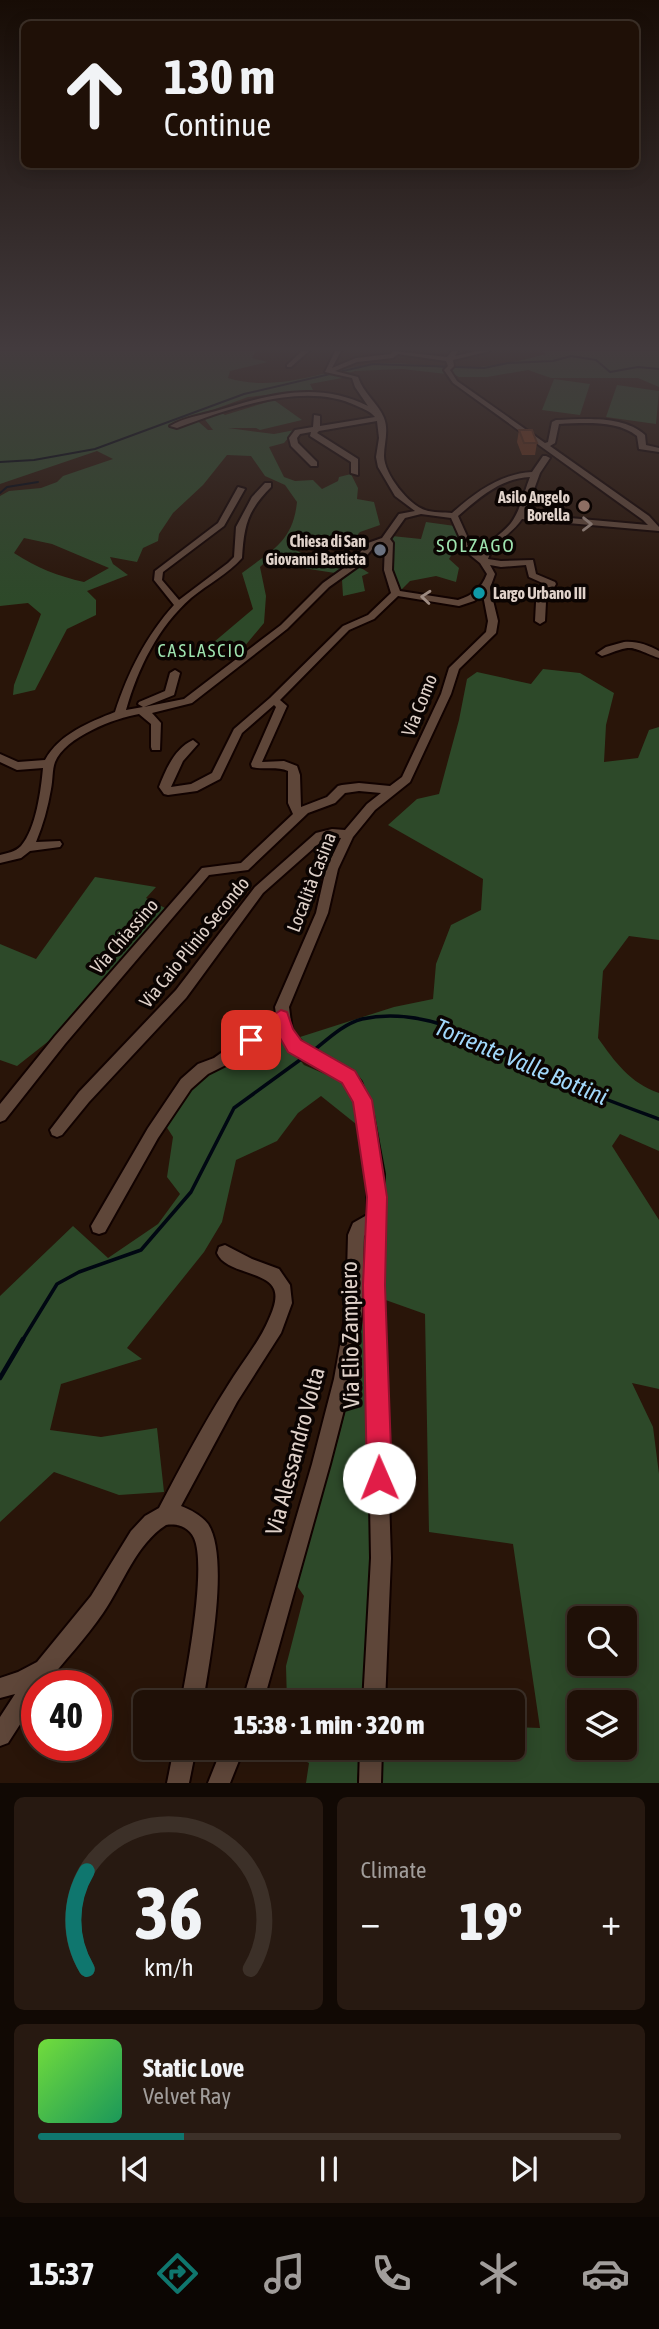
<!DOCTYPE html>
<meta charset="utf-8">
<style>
body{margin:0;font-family:"Asap Condensed",sans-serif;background:#271911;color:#f1f3f6;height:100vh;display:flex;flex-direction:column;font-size:26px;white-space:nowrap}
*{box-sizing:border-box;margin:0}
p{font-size:23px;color:#a19d9b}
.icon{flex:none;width:38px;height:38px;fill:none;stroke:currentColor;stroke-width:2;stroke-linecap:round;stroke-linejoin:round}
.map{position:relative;height:1783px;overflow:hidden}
.side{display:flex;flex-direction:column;gap:14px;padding:14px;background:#110904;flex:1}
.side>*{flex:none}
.guide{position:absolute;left:21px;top:21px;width:618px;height:147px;border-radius:10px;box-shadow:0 4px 18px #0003,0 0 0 2px #3c3028;background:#1f1007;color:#f1f3f6;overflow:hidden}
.buttons{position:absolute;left:567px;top:1606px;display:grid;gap:14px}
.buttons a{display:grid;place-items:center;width:70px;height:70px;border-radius:10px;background:#1f1007;box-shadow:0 4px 18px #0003,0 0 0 2px #3c3028;font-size:35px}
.speed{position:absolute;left:21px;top:1670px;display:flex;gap:14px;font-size:35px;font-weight:700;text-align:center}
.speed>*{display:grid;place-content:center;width:91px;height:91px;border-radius:50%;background:#1f1007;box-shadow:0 4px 18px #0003,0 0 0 2px #3c3028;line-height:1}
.speed .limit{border:10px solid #d22;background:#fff;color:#111}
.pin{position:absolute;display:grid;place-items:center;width:60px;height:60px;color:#fff;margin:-30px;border-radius:14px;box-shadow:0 4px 10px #0006}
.me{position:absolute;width:77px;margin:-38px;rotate:359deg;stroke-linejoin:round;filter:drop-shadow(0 0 5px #0008)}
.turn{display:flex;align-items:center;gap:24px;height:147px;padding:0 28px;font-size:32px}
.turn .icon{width:91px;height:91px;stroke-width:2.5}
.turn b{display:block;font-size:49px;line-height:60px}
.big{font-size:52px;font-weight:800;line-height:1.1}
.side .widget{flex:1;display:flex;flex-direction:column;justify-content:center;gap:10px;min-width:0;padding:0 24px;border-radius:10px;background:#271911}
.side .dial{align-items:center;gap:0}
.dial svg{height:182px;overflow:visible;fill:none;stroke:#3c3028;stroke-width:7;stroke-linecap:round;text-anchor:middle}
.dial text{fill:#f1f3f6;stroke:none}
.song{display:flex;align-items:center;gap:21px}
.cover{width:84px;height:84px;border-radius:10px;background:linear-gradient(135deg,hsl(100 70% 55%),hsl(150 70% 35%))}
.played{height:7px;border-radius:4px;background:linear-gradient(90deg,#0f766e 25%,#3c3028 25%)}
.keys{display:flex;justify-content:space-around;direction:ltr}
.heat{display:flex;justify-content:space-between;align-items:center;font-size:38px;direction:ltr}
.side .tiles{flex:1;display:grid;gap:14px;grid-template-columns:1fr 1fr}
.widget:last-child{grid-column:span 2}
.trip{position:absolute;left:133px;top:1690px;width:392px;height:70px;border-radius:10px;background:#1f1007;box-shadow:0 4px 18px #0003,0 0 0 2px #3c3028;font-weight:800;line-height:70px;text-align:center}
.tab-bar{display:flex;height:112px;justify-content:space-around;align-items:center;background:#0c0603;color:#a19d9b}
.tab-bar .icon{width:49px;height:49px}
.tab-bar .on{color:#0f766e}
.tab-bar b{font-size:32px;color:#f1f3f6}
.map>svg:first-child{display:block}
.green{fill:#2d4929;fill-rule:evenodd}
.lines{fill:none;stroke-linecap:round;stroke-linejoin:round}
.stream-far2{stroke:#000712;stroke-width:2}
.stream-far1{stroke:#000712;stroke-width:3.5}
.stream{stroke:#000712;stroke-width:4.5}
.minor-casing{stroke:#110200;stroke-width:4}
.minor{fill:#5e4639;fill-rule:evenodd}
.wall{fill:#643018}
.building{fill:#74381c;stroke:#512714;stroke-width:2}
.oneway{stroke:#9f8c82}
.route{fill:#e11d48;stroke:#92132f;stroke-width:2}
.education-dot{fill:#8d6e63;stroke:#0b0402;stroke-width:2.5}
.worship-dot{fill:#6b7280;stroke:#0b0402;stroke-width:2.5}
.culture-dot{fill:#0f9aa8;stroke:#0b0402;stroke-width:2.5}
.labels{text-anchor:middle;stroke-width:7;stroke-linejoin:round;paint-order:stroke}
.far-poi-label{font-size:16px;font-weight:bold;fill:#e0d2ca;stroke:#0b0402;text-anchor:end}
.far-neighbourhood-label{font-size:18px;letter-spacing:2px;fill:#9fe4b0;stroke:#0b0402}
.far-quarter-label{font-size:19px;letter-spacing:2px;fill:#9fe4b0;stroke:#0b0402}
.street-label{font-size:19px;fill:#e0d2ca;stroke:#0b0402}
.near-street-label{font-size:23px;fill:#e0d2ca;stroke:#0b0402}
.near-water-label{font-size:24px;font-style:italic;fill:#a1d7fa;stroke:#0b0402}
</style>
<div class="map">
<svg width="659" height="1783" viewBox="0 0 659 1783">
<rect width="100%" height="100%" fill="#291509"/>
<g class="green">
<path d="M0 351H256L252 358 268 362 230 371 228 378C278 393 323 370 373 364 397 361 421 365 444 368L446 374 402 369 355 371 348 373 347 377 310 384 313 390 248 397 193 417 208 430H213L203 417 221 412 225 415 274 400 302 420 260 430 256 428H228L274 434 295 430 284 443 269 447 284 477 295 481 313 480 322 489 338 481 339 477 351 474 358 488 357 499 374 502 380 525 360 532 348 545 336 548 295 541V550L314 558 347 565 335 573 296 567 291 555 275 553 260 567 266 596 264 623 239 653 214 642 253 609 242 573C271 551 293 542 297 502L285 485 265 476 251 456 227 455 203 485 173 513 159 534 158 541 143 548 137 562 110 557 113 564 128 575 87 591 96 600V615L67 629 35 690 13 695 14 685 41 614 28 603 0 606V496L9 491 41 488 57 482 63 476 113 459 97 451 0 484ZM24 538 52 544 109 568 84 582C58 576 37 568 14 553Z"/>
<path d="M542 351H659V387L638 378H551L528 370 487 377H459L450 372V368C484 368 513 363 546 354Z"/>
<path d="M554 379 590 384 580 415 542 410Z"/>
<path d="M617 385 659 391 656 424 606 417Z"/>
<path d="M426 522 455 526 461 548H456L449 559 459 568 456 582 436 576 410 581 399 592 390 570 392 536 421 539Z"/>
<path d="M358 566 369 573 362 576 365 591 343 596 342 580Z"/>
<path d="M543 669 580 673 614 693 606 725 604 762 638 758 649 730 659 727V940L629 936 603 971 598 1038C615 1062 630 1083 659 1093V1151L620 1134 612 1146 659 1220V1389L632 1383 653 1427 659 1474V1783H376L377 1748H513V1727L540 1728 513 1544 429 1532 425 1314 380 1298 387 1223 376 1131 360 1087 315 1053 300 1037 394 1007 433 999 436 964 451 925 481 910 483 879 388 825 417 799 439 794 459 720 467 679 477 672 531 684ZM579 1619H625V1664H579ZM579 1703H625V1748H579Z"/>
<path d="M95 877 156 887 146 898 165 908 64 1029 17 1066 0 1060V944L36 959Z"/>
<path d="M277 1034 304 1065 341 1081 356 1107 361 1128 321 1096 298 1113 277 1141 236 1160 222 1222 204 1252 127 1348 142 1359 61 1384 50 1430 101 1437 157 1428 164 1492 119 1495 54 1472 0 1522V1296L73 1226 108 1258 158 1224 180 1194 167 1177 173 1137 164 1123 187 1089 256 1039 262 1040Z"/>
<path d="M365 1283H369L373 1524 363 1703H287L286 1666 304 1596 295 1583C323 1490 362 1380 365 1283Z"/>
<path d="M289 1748H360L357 1783H306L309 1763 289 1753Z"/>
</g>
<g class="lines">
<g class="stream-far2">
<path d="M0 462 34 460 95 449 244 394 373 364 484 368 508 363 553 361 571 356 596 360 610 372 638 367 659 369"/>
<path d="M0 493 7 487 38 482"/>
</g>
<g class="stream-far1">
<path d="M313 1051C328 1039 343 1024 362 1019 436 1003 506 1055 569 1084 598 1097 629 1108 659 1119"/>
<path d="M22 1341 57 1284 79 1272 141 1250 191 1192 234 1108 304 1057"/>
</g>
<path class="stream" d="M0 1378 23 1339"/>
<g class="minor-casing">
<g id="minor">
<path d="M302 351H309L291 367H287V365Z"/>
<path d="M335 351H341L332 368 356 358 391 354 393 351 447 357 452 351H458L455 356 477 351H490L453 360 454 366 450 370 457 381 545 443 548 442 552 422 556 420C584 419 623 415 645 435L646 445 659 448V452L639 449 637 436C617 420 584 423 559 424L555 443 550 446 649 516 659 527V531L522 519C512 534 493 542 488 559L501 561 533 560 536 574 555 582 556 584 546 602 545 621 540 624 535 621 536 602 547 585 529 577 526 565 501 567 490 565 495 574 490 588 498 621 496 633 459 669 451 694 410 782 375 810 353 837 338 869 328 913 289 1007 292 1030 300 1042 353 1072 361 1082 373 1115 384 1174 383 1214 385 1218 383 1222 382 1285 391 1558 385 1703H363L371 1558 366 1285 367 1233 364 1236 362 1312 352 1379 330 1464 263 1703H242L312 1464 334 1379 346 1312 348 1235 353 1223 367 1215C368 1184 367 1103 343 1082 323 1063 284 1059 278 1028L224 1066 208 1074 191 1089 158 1138 105 1232 99 1234 93 1232 91 1226 148 1128 181 1079 198 1064 214 1058 276 1014 275 1007 316 913 326 869 341 838 332 837 324 839 263 893 186 998 89 1102 62 1135 57 1137 52 1135 50 1130 79 1092 176 990 255 887 316 833 332 829 345 830 367 804 381 793 359 791 345 793 335 803 308 813 248 870 209 875 65 1044 5 1120 0 1122V1104L55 1036 202 868 241 863 293 814 288 803V771C278 766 264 770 252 767L251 764 276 707 274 705 242 733 220 779 197 791 168 795 164 794 159 787C166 769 175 748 193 740L198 744 183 761 171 787 191 784 212 773 234 729 270 698 343 626 368 615 391 593 384 570 385 544 374 547 357 567 329 587 287 629 192 703 152 713 161 723 160 750H152L151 747V724L139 714C115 718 65 737 55 762 52 770 53 780 51 789 48 807 43 825 36 842L60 841 62 844 60 847 30 851 21 858 0 863V855C8 853 15 852 21 846 36 829 41 790 43 768L17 770 0 762V754L18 762 45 760C59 734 90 722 115 712 128 672 146 636 174 605L154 580 155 571 218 523 238 487 245 489 224 526 163 572 162 580 179 600 228 563 234 557 236 527 252 497 265 483H271V487C247 511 244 526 242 558 228 574 208 584 191 598 158 627 138 668 126 710L143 707 138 704 139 702 165 691 170 673 175 670 180 673 174 695 144 707 184 699 281 625 323 583 351 563 368 543 382 538 399 514 415 511 395 496 378 467 376 457 379 438 377 421 319 431 317 433 358 459V475L351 473V462L310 436 311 432 300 434 297 438 298 443 317 462V466H311L291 446 289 438 295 430 313 427 314 415 320 416V426L375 417C371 412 364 409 357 406 305 380 228 409 177 428L170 426C183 418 201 415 216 411 268 395 317 380 368 406L355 387 352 378 325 372ZM398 354 446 361 448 366 444 370 453 383 643 520 648 525 525 514 540 473 550 458 546 456H543L532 472C500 474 476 492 452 513 444 512 433 513 425 510 409 505 384 474 384 456 384 443 389 431 384 418 378 403 363 393 358 377L335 371 357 362 393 358ZM530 477C524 492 521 509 511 523 501 535 488 541 480 555L467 545V536L458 516C479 498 501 478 530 477ZM421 514 451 518 459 536V546L480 563 487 574C481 589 473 595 458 600L400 591 392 570 393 543 390 539 405 518ZM483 595 488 621 486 632 449 668 441 694 402 777 390 786 359 783 342 785 338 786 327 797 301 807 300 775 297 766 284 761 262 762 287 706 280 700 349 630 374 619 398 596 459 606 474 601Z"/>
<path d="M624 642C637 641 648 645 659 651V658C627 646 635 644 602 656L597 653 606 647Z"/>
<path d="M225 1245 252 1259 279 1269 290 1285 292 1303 281 1333 237 1402 181 1506C191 1510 201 1515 208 1524 230 1558 209 1663 203 1703H181C187 1670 207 1566 194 1538 189 1527 177 1523 166 1525 136 1544 123 1584 103 1613 86 1638 64 1661 45 1685H37V1698L8 1743 0 1746V1717L15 1694 0 1698V1678L18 1672 37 1662 91 1596 131 1531 145 1516 159 1508C180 1468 202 1426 227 1387 240 1365 259 1343 269 1319 273 1310 278 1298 274 1289 266 1271 225 1273 217 1253L219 1247Z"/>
<path d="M174 1748H196L189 1783H167Z"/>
<path d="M222 1748H244L230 1783H208Z"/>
<path d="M360 1748H382L381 1783H359Z"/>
</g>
</g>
<use href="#minor" class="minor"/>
</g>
<path class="wall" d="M519 430 537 443 535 455H522L517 442Z"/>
<path class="building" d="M519 430H532L537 443H524Z"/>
<defs><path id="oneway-chevron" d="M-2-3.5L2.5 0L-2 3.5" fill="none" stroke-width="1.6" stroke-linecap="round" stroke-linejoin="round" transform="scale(1.75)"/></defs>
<g class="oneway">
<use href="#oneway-chevron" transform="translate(587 524) rotate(1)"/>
<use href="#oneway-chevron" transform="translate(426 597) rotate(-175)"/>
</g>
<linearGradient id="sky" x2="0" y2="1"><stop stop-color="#170c05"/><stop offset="0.58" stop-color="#433b3e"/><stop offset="1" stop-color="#433b3e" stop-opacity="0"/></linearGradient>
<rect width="659" height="601" fill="url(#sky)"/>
<path class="route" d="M281 1010 287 1012 293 1029 301 1040 355 1071 372 1100 387 1197 385 1285 392 1478 388 1486 379 1490 371 1486 367 1478 363 1285 367 1197 353 1102 342 1083 288 1052 276 1031 251 1047 244 1045 242 1040 244 1034Z"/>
<circle class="education-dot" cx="584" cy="506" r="7"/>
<circle class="worship-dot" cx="380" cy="550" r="7"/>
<circle class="culture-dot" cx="479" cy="593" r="7"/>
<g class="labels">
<g class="far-poi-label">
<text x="570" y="503">Asilo Angelo<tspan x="570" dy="18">Borella</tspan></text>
<text x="366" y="547">Chiesa di San<tspan x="366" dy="18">Giovanni Battista</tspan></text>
<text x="493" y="599" text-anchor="start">Largo Urbano III</text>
</g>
<g class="far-neighbourhood-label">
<text x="202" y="657">CASLASCIO</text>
</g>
<g class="far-quarter-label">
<text x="476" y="552">SOLZAGO</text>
</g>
<g class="street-label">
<text transform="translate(419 705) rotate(-68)" y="7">Via Como</text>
<text transform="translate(311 882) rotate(-69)" y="7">Località Casina</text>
<text transform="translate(124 936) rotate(-49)" y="7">Via Chiassino</text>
<text transform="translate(194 942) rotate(-51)" y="7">Via Caio Plinio Secondo</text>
</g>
<g class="near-street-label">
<text transform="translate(350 1335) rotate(-91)" y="8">Via Elio Zampiero</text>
<text transform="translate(295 1451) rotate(-75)" y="8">Via Alessandro Volta</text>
</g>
<g class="near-water-label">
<text transform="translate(521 1062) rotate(23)" y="8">Torrente Valle Bottini</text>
</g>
</g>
</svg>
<div class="buttons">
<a><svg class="icon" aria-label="search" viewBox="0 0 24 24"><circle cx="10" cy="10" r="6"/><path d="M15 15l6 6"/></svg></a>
<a><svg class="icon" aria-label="layers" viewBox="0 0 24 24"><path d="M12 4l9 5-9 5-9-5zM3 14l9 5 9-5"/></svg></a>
</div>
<div class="speed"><div class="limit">40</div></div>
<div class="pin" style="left:251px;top:1040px;background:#d93025"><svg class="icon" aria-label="arrive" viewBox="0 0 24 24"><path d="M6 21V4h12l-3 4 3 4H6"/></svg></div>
<svg class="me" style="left:379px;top:1478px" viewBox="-20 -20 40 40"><circle r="19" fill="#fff"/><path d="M0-13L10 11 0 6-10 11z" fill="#e11d48"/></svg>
<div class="trip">15:38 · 1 min · 320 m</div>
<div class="guide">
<div class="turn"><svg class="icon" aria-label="ahead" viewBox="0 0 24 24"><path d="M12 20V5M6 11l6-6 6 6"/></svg><div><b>130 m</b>Continue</div></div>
</div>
</div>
<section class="side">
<div class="tiles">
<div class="widget dial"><svg viewBox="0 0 100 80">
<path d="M14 69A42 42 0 1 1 86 69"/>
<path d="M14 69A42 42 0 0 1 14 26" stroke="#0f766e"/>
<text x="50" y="56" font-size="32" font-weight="700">36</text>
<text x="50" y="72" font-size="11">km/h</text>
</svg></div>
<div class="widget"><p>Climate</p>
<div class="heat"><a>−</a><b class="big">19°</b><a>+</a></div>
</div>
<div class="widget">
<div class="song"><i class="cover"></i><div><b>Static Love</b><p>Velvet Ray</p></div></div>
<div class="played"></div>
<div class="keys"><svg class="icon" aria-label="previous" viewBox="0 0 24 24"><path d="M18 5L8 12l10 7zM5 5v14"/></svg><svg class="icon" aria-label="pause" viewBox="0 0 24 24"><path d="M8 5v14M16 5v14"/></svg><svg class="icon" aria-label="next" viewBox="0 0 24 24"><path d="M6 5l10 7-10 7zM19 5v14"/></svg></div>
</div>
</div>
</section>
<nav class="tab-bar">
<b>15:37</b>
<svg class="icon on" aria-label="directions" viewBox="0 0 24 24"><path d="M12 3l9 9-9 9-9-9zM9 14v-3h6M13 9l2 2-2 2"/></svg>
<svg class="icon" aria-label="music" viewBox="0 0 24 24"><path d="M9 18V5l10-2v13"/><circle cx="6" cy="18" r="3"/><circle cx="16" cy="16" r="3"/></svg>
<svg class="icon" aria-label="phone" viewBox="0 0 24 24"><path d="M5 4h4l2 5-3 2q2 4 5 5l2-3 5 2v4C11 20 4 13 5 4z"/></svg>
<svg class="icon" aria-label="climate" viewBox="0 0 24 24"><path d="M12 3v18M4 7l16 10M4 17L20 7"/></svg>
<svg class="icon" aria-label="car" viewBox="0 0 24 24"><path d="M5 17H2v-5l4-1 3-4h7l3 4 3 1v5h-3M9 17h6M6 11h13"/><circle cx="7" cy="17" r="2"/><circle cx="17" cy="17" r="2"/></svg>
</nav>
